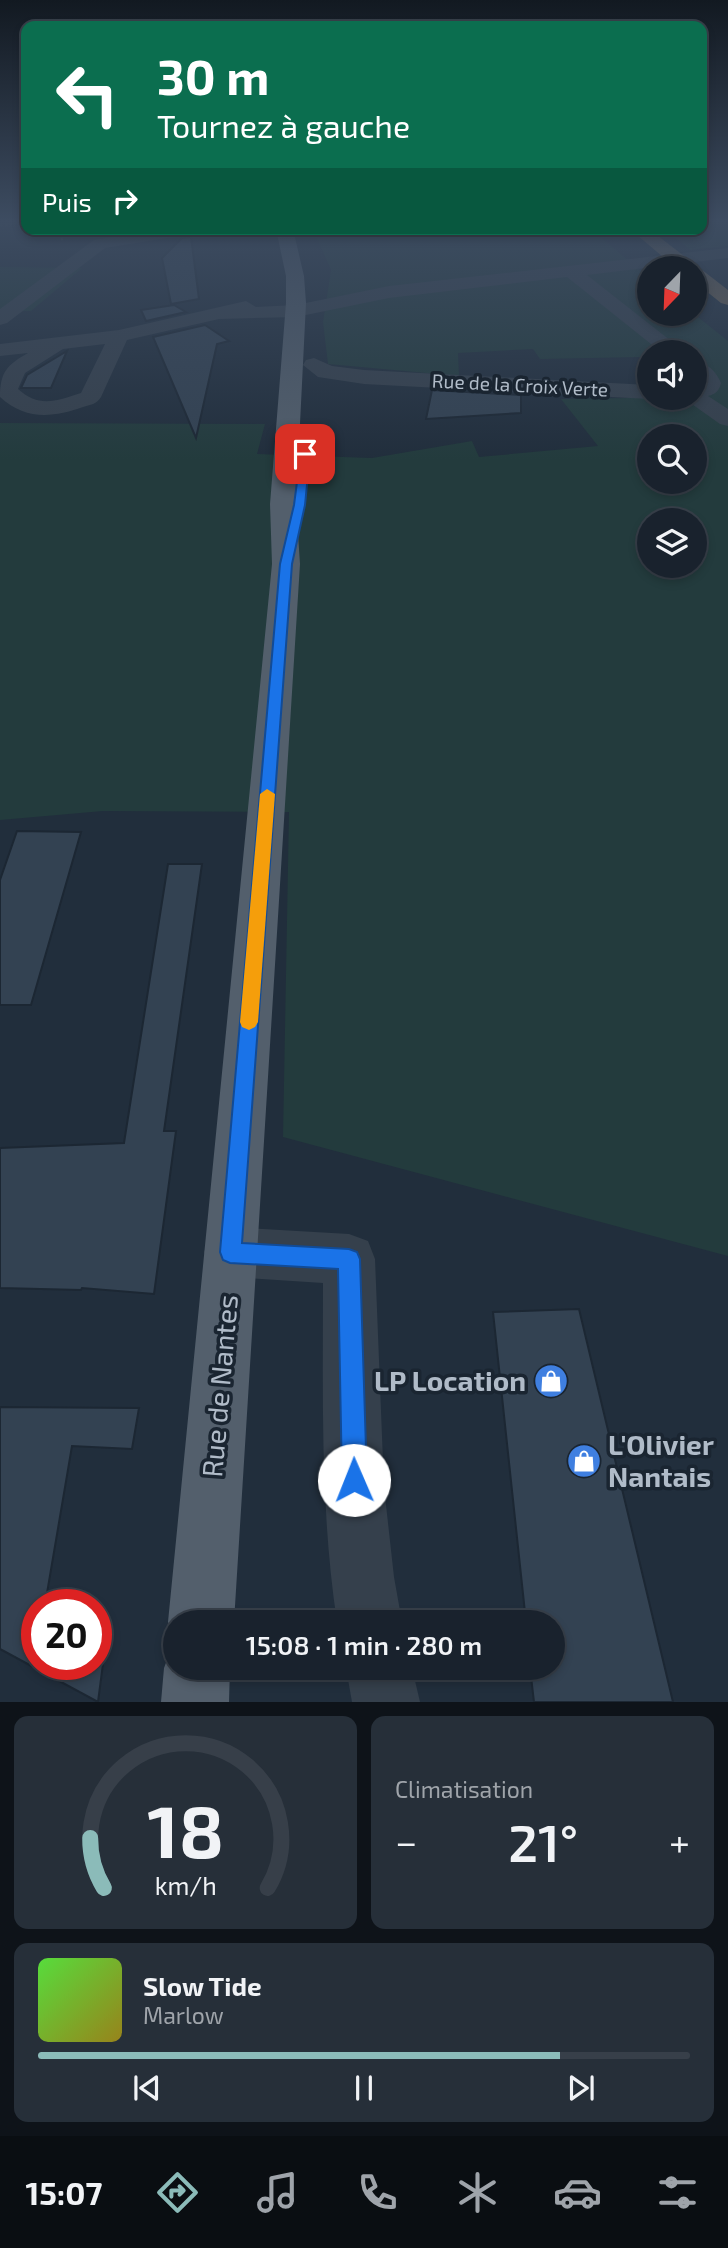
<!DOCTYPE html>
<html lang="fr">
<meta charset="utf-8">
<style>
body{margin:0;font-family:"Exo 2",sans-serif;background:#262f39;color:#f1f3f6;height:100vh;display:flex;flex-direction:column;font-size:26px;white-space:nowrap}
*{box-sizing:border-box;margin:0}
p{font-size:23px;color:#9fa4aa}
.icon{flex:none;width:38px;height:38px;fill:none;stroke:currentColor;stroke-width:2;stroke-linecap:round;stroke-linejoin:round}
.map{position:relative;height:1702px;overflow:hidden}
.panel{display:flex;flex-direction:column;gap:14px;padding:14px;background:#0e1319;flex:1}
.panel>*{flex:none}
.guide{position:absolute;left:21px;top:21px;width:686px;height:214px;border-radius:14px;box-shadow:0 4px 10px #0003,0 0 0 2px #373f49;background:#0b6e4f;color:#fff;overflow:hidden}
.needle{width:46px;rotate:203deg}
.buttons{position:absolute;left:637px;top:256px;display:grid;gap:14px}
.buttons a{display:grid;place-items:center;width:70px;height:70px;border-radius:50%;background:#19222d;box-shadow:0 4px 10px #0003,0 0 0 2px #373f49;font-size:35px}
.speed{position:absolute;left:21px;top:1589px;display:flex;gap:14px;font-size:35px;font-weight:700;text-align:center}
.speed>*{display:grid;place-content:center;width:91px;height:91px;border-radius:50%;background:#19222d;box-shadow:0 4px 10px #0003,0 0 0 2px #373f49;line-height:1}
.speed .limit{border:10px solid #d22;background:#fff;color:#111}
.pin{position:absolute;display:grid;place-items:center;width:60px;height:60px;color:#fff;margin:-30px;border-radius:14px;box-shadow:0 4px 10px #0006}
.me{position:absolute;width:77px;margin:-38px;rotate:359deg;stroke-linejoin:round;filter:drop-shadow(0 0 5px #0008)}
.turn{display:flex;align-items:center;gap:24px;height:147px;padding:0 21px;font-size:32px}
.turn .icon{width:91px;height:91px;stroke-width:2.5}
.turn b{display:block;font-size:49px;line-height:60px}
.then{display:flex;align-items:center;height:66px;padding:0 21px;background:#0003;gap:14px;font-size:26px}
.big{font-size:52px;font-weight:600;line-height:1.1}
.panel .card{flex:1;display:flex;flex-direction:column;justify-content:center;gap:10px;min-width:0;padding:0 24px;border-radius:14px;background:#262f39}
.panel .dial{align-items:center;gap:0}
.dial svg{height:182px;overflow:visible;fill:none;stroke:#373f49;stroke-width:7;stroke-linecap:round;text-anchor:middle}
.dial text{fill:#f1f3f6;stroke:none}
.song{display:flex;align-items:center;gap:21px}
.cover{width:84px;height:84px;border-radius:10px;background:linear-gradient(135deg,hsl(110 70% 55%),hsl(50 70% 35%))}
.played{height:7px;border-radius:4px;background:linear-gradient(90deg,#8bbbb9 80%,#373f49 80%)}
.keys{display:flex;justify-content:space-around;direction:ltr}
.heat{display:flex;justify-content:space-between;align-items:center;font-size:38px;direction:ltr}
.panel .tiles{flex:1;display:grid;gap:14px;grid-template-columns:1fr 1fr}
.card:last-child{grid-column:span 2}
.trip{position:absolute;left:163px;top:1610px;width:402px;height:70px;border-radius:35px;background:#19222d;box-shadow:0 4px 10px #0003,0 0 0 2px #373f49;font-weight:600;line-height:70px;text-align:center}
.tab-bar{display:flex;height:112px;justify-content:space-around;align-items:center;background:#0a0e12;color:#9fa4aa}
.tab-bar .icon{width:49px;height:49px}
.tab-bar .current{color:#8bbbb9}
.tab-bar b{font-size:32px;color:#f1f3f6}
.map>svg:first-child{display:block}
.green{fill:#233b3d;fill-rule:evenodd}
.building{fill:#334252;stroke:#1c2733;stroke-width:2}
.lines{fill:none;stroke-linecap:round;stroke-linejoin:round}
.path{stroke:#3c5455;stroke-width:2;stroke-dasharray:2.5 2.5;stroke-linecap:butt}
.minor{fill:#35404c;fill-rule:evenodd}
.major{fill:#535f6c;fill-rule:evenodd}
.highway{fill:#726452;fill-rule:evenodd}
.route{fill:#1a73e8;stroke:#114b97;stroke-width:2}
.slow{fill:#f59e0b}
.labels{text-anchor:middle;stroke-width:7;stroke-linejoin:round;paint-order:stroke}
.far-street-label{font-size:19px;fill:#b0bbc8;stroke:#1a2531}
.near-poi-label{font-size:28px;font-weight:bold;fill:#b0bbc8;stroke:#1a2531;text-anchor:end}
.near-street-label{font-size:28px;fill:#b0bbc8;stroke:#1a2531}
</style>
<div class="map">
<svg width="728" height="1702" viewBox="0 0 728 1702">
<rect width="100%" height="100%" fill="#212e3c"/>
<g class="green">
<path d="M702 221H728V246L690 250 666 229H702Z"/>
<path d="M313 229H591L649 278V313H693L728 341V1256L283 1137 289 812 103 811 0 820V423L265 424 257 454 372 458 472 441 479 457 598 446 561 399 695 397V352H649V371L640 357 540 359 533 349 458 353 459 376 328 364 323 322 331 270ZM649 436H695V481H649ZM649 520H695V565H649Z"/>
<path d="M0 267 82 268 31 311H0Z"/>
</g>
<g class="building">
<path d="M191 237 199 299 171 304 162 258 182 238Z"/>
<path d="M174 305 186 312 146 321 141 310Z"/>
<path d="M205 325 229 341 217 344 196 438 153 337Z"/>
<path d="M67 351 51 388H21L27 375Z"/>
<path d="M432 390 521 395V413L426 419Z"/>
<path d="M17 831 81 832 31 1005H0V880Z"/>
<path d="M168 864H202L164 1131H176L154 1294 82 1288 81 1290 0 1288V1148L124 1143Z"/>
<path d="M579 1309 673 1702H534L530 1668H553V1622H526L493 1312Z"/>
<path d="M0 1407 139 1408 132 1449 72 1446 45 1605H37V1664H103L98 1702 0 1649Z"/>
</g>
<g class="lines">
<g class="path">
<path d="M0 225 26 223"/>
<path d="M57 229 63 241"/>
</g>
<g class="minor">
<path d="M159 229H200L192 234 105 248 7 323 0 325V309L94 240Z"/>
<path d="M728 248V258L587 275 685 352H661L567 277 389 298 296 317 219 319 127 340 101 397C97 404 90 405 83 407 52 418 25 420 0 397 0 372 7 365 28 353L0 356V344L119 330 246 301 256 307 296 305 389 286ZM105 344 81 393C56 401 39 408 18 389L25 373 63 349Z"/>
<path d="M314 358 332 366 364 370 649 385V397H655L649 399 364 384 318 377 303 365 306 360Z"/>
<path d="M695 360C708 364 716 371 721 383 719 391 716 394 708 396L728 409V426L720 424 682 397H695V386L699 383 695 377Z"/>
<path d="M230 1227 349 1234 368 1241 375 1259 384 1487 394 1577 402 1622H337C320 1509 323 1397 323 1283L230 1277 211 1270 204 1252 211 1234Z"/>
<path d="M346 1668H412L420 1702H352Z"/>
</g>
<g class="major">
<path d="M276 229H293L304 276 306 303 296 504 300 564 234 1622H175V1638L168 1622 272 564 270 504 286 303V276Z"/>
<path d="M173 1644 175 1668H230L229 1702H161L164 1668Z"/>
</g>
<path class="highway" d="M630 229H649L728 290V305L721 303 695 282V268H676Z"/>
</g>
<linearGradient id="sky" x2="0" y2="1"><stop stop-color="#121921"/><stop offset="0.48" stop-color="#3d4c61"/><stop offset="1" stop-color="#3d4c61" stop-opacity="0"/></linearGradient>
<rect width="728" height="460" fill="url(#sky)"/>
<path class="route" d="M301 451 310 454 305 505 292 564 242 1243 349 1249 357 1252 360 1259 367 1480 363 1489 354 1493 346 1489 342 1480 338 1269 230 1263 223 1260 220 1252 280 564 294 505Z"/>
<path class="slow" d="M267 789 275 794 258 1022 255 1027 249 1030 242 1027 240 1022 260 794Z"/>
<defs>
<g id="shop-disc" transform="scale(1.75)"><circle r="9.5" fill="#3f7fe0" stroke="#1a2531"/><path d="M-5-2.5h2.3a2.7 3.5 0 0 1 5.4 0H5L5.5 6h-11ZM-1.5-2.5h3a1.5 2.3 0 0 0-3 0Z" fill="#fff"/></g>
</defs>
<g fill-rule="evenodd">
<use href="#shop-disc" x="551" y="1381"/>
<use href="#shop-disc" x="584" y="1461"/>
</g>
<g class="labels">
<g class="far-street-label">
<text transform="translate(520 385) rotate(3)" y="7">Rue de la Croix Verte</text>
</g>
<g class="near-poi-label">
<text x="526" y="1391">LP Location</text>
<text x="608" y="1455" text-anchor="start">L'Olivier<tspan x="608" dy="32">Nantais</tspan></text>
</g>
<g class="near-street-label">
<text transform="translate(220 1386) rotate(-85)" y="10">Rue de Nantes</text>
</g>
</g>
</svg>
<div class="buttons">
<a><svg class="needle" viewBox="-14 -14 28 28"><path d="M0-13l5 13h-10z" fill="#e53935"/><path d="M0 13l5-13h-10z" fill="#9fa4aa"/></svg></a>
<a><svg class="icon" aria-label="sound" viewBox="0 0 24 24"><path d="M4 9h4l5-4v14l-5-4H4zM17 9q2 3 0 6"/></svg></a>
<a><svg class="icon" aria-label="search" viewBox="0 0 24 24"><circle cx="10" cy="10" r="6"/><path d="M15 15l6 6"/></svg></a>
<a><svg class="icon" aria-label="layers" viewBox="0 0 24 24"><path d="M12 4l9 5-9 5-9-5zM3 14l9 5 9-5"/></svg></a>
</div>
<div class="speed"><div class="limit">20</div></div>
<div class="pin" style="left:305px;top:454px;background:#d93025"><svg class="icon" aria-label="arrive" viewBox="0 0 24 24"><path d="M6 21V4h12l-3 4 3 4H6"/></svg></div>
<svg class="me" style="left:354px;top:1480px" viewBox="-20 -20 40 40"><circle r="19" fill="#fff"/><path d="M0-13L10 11 0 6-10 11z" fill="#1a73e8"/></svg>
<div class="trip">15:08 · 1 min · 280 m</div>
<div class="guide">
<div class="turn"><svg class="icon" aria-label="left" viewBox="0 0 24 24"><path d="M17 20v-9H6M10 6l-5 5 5 5"/></svg><div><b>30 m</b>Tournez à gauche</div></div>
<div class="then">Puis<svg class="icon" aria-label="right" viewBox="0 0 24 24"><path d="M7 20v-9h11M14 6l5 5-5 5"/></svg></div>
</div>
</div>
<section class="panel">
<div class="tiles">
<div class="card dial"><svg viewBox="0 0 100 80">
<path d="M14 69A42 42 0 1 1 86 69"/>
<path d="M14 69A42 42 0 0 1 8 47" stroke="#8bbbb9"/>
<text x="50" y="56" font-size="32" font-weight="700">18</text>
<text x="50" y="72" font-size="11">km/h</text>
</svg></div>
<div class="card"><p>Climatisation</p>
<div class="heat"><a>−</a><b class="big">21°</b><a>+</a></div>
</div>
<div class="card">
<div class="song"><i class="cover"></i><div><b>Slow Tide</b><p>Marlow</p></div></div>
<div class="played"></div>
<div class="keys"><svg class="icon" aria-label="previous" viewBox="0 0 24 24"><path d="M18 5L8 12l10 7zM5 5v14"/></svg><svg class="icon" aria-label="pause" viewBox="0 0 24 24"><path d="M8 5v14M16 5v14"/></svg><svg class="icon" aria-label="next" viewBox="0 0 24 24"><path d="M6 5l10 7-10 7zM19 5v14"/></svg></div>
</div>
</div>
</section>
<nav class="tab-bar">
<b>15:07</b>
<svg class="icon current" aria-label="directions" viewBox="0 0 24 24"><path d="M12 3l9 9-9 9-9-9zM9 14v-3h6M13 9l2 2-2 2"/></svg>
<svg class="icon" aria-label="music" viewBox="0 0 24 24"><path d="M9 18V5l10-2v13"/><circle cx="6" cy="18" r="3"/><circle cx="16" cy="16" r="3"/></svg>
<svg class="icon" aria-label="phone" viewBox="0 0 24 24"><path d="M5 4h4l2 5-3 2q2 4 5 5l2-3 5 2v4C11 20 4 13 5 4z"/></svg>
<svg class="icon" aria-label="climate" viewBox="0 0 24 24"><path d="M12 3v18M4 7l16 10M4 17L20 7"/></svg>
<svg class="icon" aria-label="car" viewBox="0 0 24 24"><path d="M5 17H2v-5l4-1 3-4h7l3 4 3 1v5h-3M9 17h6M6 11h13"/><circle cx="7" cy="17" r="2"/><circle cx="17" cy="17" r="2"/></svg>
<svg class="icon" aria-label="filters" viewBox="0 0 24 24"><path d="M4 7h16M4 17h16"/><circle cx="9" cy="7" r="2"/><circle cx="15" cy="17" r="2"/></svg>
</nav>
